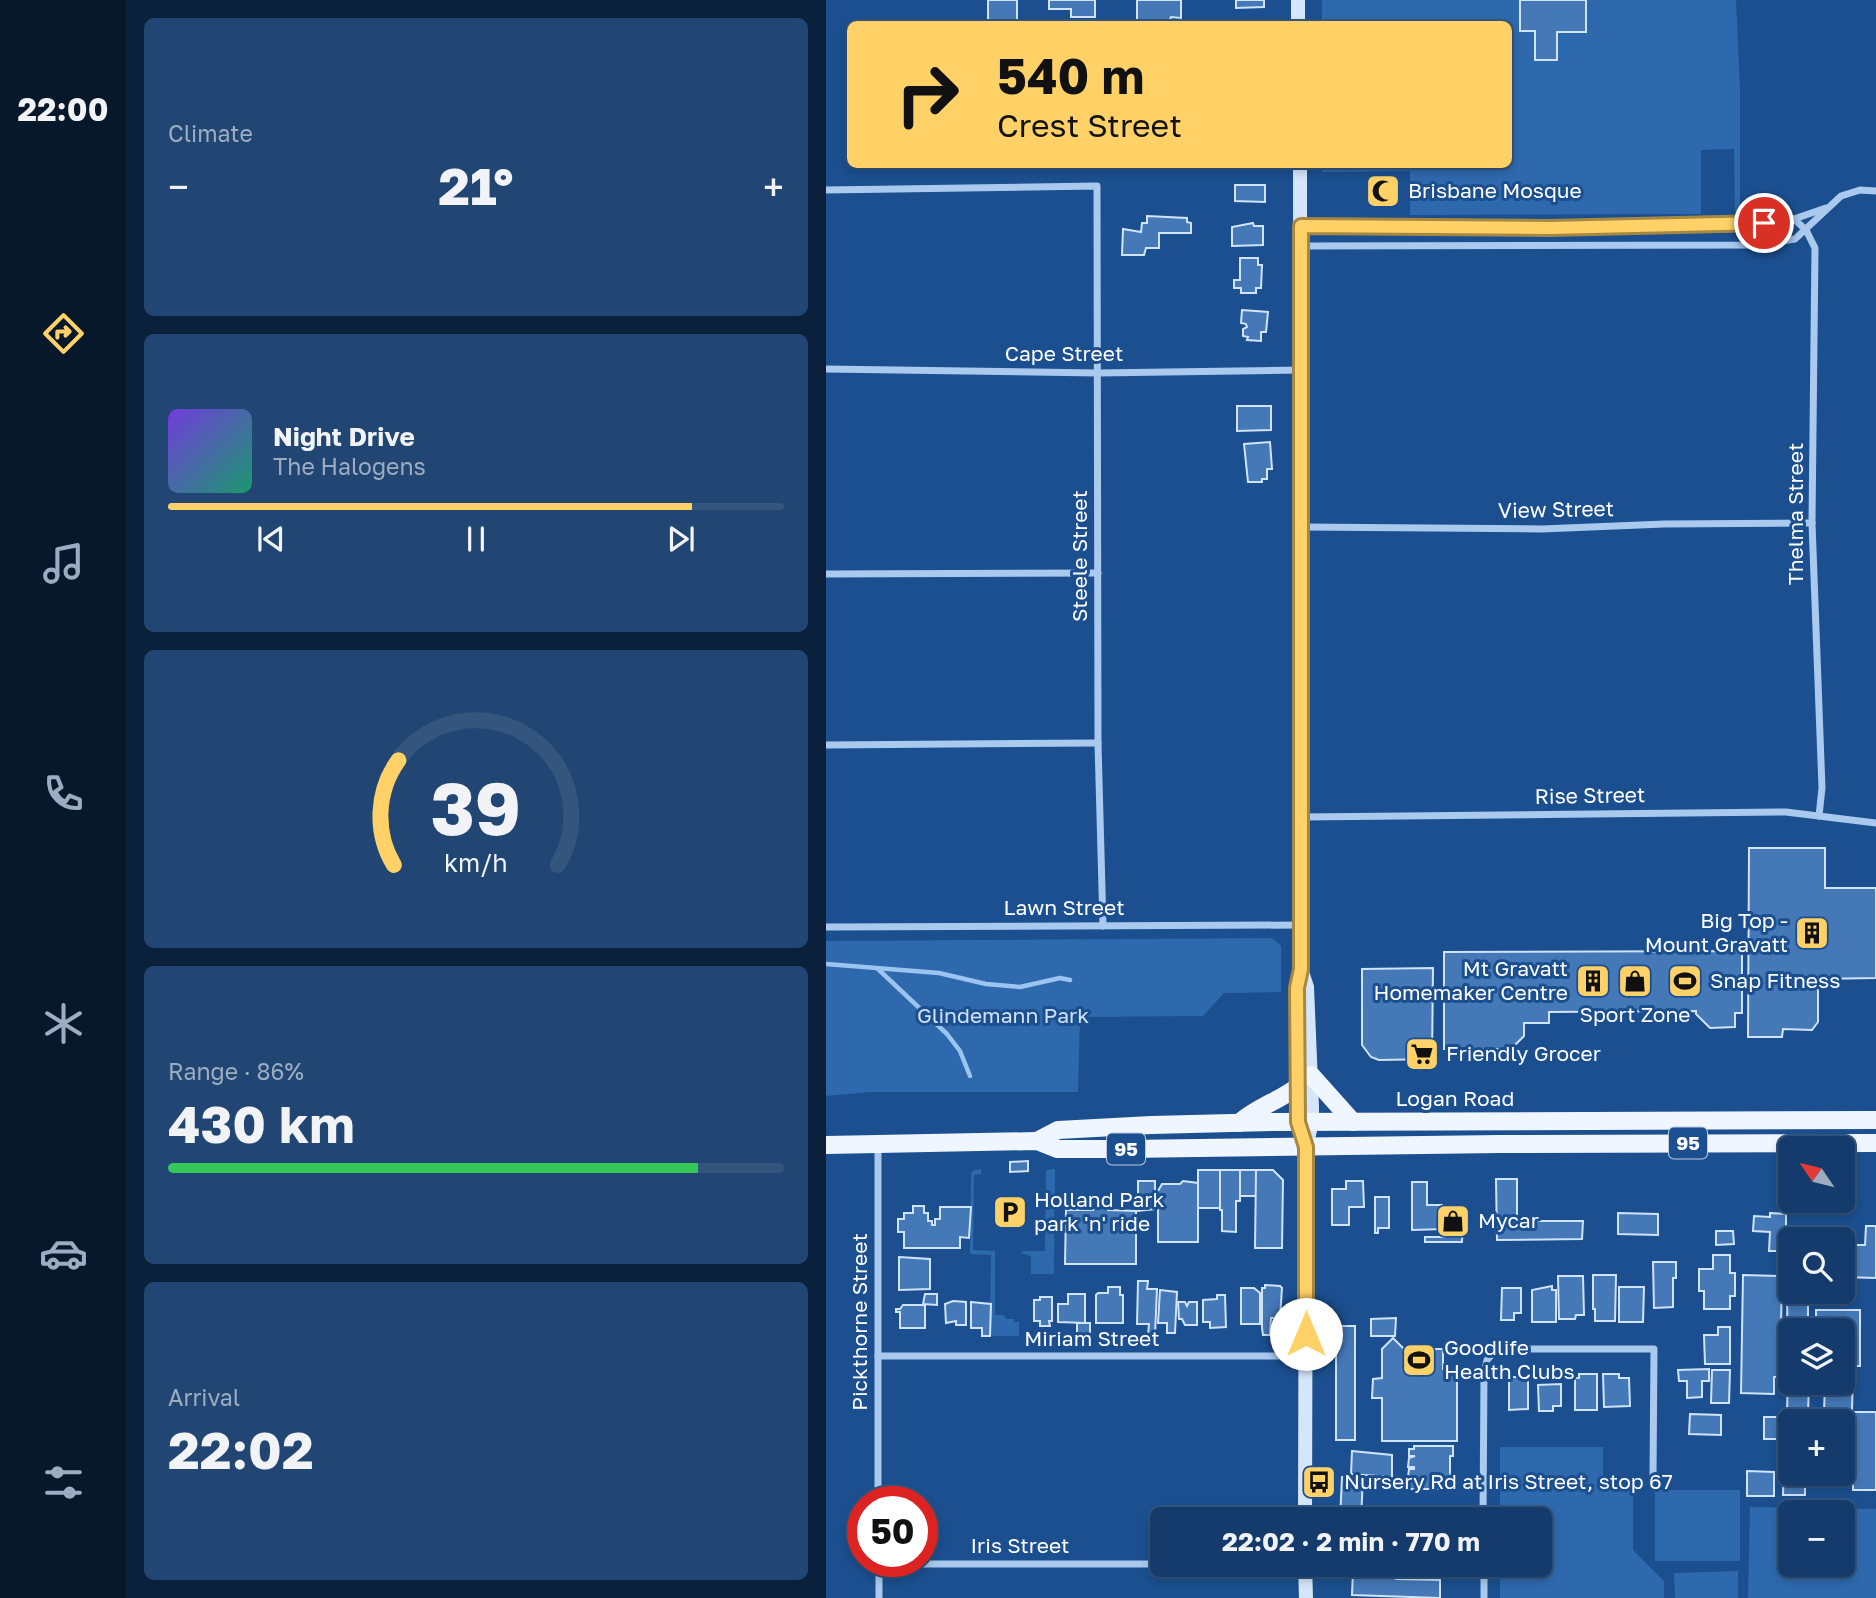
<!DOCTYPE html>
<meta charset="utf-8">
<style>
body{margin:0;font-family:"Golos Text",sans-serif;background:#214673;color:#f1f3f6;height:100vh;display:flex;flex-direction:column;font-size:26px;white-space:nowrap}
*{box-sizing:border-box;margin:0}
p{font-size:23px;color:#9dadc1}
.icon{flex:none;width:38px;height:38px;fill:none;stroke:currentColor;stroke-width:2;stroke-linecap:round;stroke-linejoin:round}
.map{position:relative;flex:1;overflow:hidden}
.panel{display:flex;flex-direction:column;gap:18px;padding:18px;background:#0b203b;width:700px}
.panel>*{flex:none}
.banner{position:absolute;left:21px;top:21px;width:665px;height:147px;border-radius:10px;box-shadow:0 4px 10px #0003,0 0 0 2px #33557e;background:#ffd166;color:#111;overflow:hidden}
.needle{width:46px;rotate:305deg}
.fabs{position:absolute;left:952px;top:1136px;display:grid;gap:14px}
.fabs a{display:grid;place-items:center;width:77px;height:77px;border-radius:10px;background:#143b6b;box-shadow:0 4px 10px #0003,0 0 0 2px #33557e;font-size:35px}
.speed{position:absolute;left:21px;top:1486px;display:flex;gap:14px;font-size:35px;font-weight:700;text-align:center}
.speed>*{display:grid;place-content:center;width:91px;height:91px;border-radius:50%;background:#143b6b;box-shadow:0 4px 10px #0003,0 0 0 2px #33557e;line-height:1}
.speed .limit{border:10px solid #d22;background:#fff;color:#111}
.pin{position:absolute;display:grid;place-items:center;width:60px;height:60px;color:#fff;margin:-30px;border:4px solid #fff;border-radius:50%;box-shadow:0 2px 7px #0007}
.me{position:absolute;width:77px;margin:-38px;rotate:0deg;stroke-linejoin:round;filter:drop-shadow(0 0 5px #0008)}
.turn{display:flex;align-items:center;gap:24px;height:147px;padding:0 35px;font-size:32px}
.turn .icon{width:91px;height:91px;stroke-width:2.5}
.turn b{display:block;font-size:49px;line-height:60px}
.big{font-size:52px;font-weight:700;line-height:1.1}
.panel .widget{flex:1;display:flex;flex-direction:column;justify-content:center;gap:10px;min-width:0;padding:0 24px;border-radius:10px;background:#214673}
.panel .dial{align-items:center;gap:0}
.dial svg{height:182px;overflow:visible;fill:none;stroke:#33557e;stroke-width:7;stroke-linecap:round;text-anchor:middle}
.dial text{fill:#f1f3f6;stroke:none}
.song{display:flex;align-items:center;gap:21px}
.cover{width:84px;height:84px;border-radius:10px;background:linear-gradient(135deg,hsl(260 70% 55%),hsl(160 70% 35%))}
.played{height:7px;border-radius:4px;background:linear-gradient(90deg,#ffd166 85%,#33557e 85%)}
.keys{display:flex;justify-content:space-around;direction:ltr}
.heat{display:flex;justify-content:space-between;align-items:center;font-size:38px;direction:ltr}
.charge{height:10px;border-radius:5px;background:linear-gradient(90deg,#34c759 86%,#33557e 0)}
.trip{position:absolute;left:324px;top:1507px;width:402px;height:70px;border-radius:10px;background:#143b6b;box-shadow:0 4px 10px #0003,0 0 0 2px #33557e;font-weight:700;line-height:70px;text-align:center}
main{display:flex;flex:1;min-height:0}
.dock{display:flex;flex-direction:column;width:126px;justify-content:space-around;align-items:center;background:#08182b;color:#9dadc1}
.dock .icon{width:49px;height:49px}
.dock .current{color:#ffd166}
.dock b{font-size:32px;color:#f1f3f6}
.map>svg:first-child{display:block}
.green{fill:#2e69ad;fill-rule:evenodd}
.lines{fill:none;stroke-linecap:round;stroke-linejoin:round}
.stream{stroke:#9cc4f0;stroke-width:4.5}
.building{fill:#4478b7;stroke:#cfe3fa;stroke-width:2}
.minor{stroke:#a9c9ee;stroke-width:7}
.secondary{stroke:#d6e6fa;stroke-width:14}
.primary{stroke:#f0f6ff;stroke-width:18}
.route-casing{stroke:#a68842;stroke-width:18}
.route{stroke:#ffd166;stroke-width:12}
.labels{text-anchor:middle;stroke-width:6;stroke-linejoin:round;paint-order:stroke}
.shield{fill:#1b4f8f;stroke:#bbcadd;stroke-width:2}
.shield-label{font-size:19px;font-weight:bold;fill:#fff}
.poi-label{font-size:21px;fill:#fff;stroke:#1b4f8f;text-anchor:start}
.street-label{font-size:21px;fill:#fff;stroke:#1b4f8f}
.park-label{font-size:21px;fill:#cfe3fa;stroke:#1b4f8f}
</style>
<main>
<nav class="dock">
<b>22:00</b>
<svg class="icon current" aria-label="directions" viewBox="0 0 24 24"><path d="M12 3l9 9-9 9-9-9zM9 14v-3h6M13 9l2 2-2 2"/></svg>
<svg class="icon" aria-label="music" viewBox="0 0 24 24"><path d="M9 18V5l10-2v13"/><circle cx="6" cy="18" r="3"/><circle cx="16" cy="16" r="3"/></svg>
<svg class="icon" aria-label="phone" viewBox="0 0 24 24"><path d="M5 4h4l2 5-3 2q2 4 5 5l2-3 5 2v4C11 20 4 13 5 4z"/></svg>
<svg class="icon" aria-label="climate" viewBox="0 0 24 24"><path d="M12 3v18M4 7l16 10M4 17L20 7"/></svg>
<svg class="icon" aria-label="car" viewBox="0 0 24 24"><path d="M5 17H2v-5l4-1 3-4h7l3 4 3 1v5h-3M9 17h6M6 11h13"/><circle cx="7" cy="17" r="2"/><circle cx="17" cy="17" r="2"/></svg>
<svg class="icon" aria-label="filters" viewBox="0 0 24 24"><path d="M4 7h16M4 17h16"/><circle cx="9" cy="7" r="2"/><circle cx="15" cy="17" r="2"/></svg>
</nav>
<section class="panel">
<div class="widget"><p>Climate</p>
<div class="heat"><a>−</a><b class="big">21°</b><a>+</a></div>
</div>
<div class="widget">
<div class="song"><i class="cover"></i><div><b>Night Drive</b><p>The Halogens</p></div></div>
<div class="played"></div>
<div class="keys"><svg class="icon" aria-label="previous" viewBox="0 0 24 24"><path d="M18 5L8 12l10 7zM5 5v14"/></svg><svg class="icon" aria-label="pause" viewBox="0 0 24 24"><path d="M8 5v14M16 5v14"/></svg><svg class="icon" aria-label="next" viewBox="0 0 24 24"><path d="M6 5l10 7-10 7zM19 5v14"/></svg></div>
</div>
<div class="widget dial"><svg viewBox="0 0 100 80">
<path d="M14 69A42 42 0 1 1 86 69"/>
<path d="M14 69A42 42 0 0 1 16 23" stroke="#ffd166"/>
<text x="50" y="56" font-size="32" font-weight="700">39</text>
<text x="50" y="72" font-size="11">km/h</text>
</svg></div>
<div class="widget"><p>Range · 86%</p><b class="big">430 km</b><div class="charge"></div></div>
<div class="widget"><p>Arrival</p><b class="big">22:02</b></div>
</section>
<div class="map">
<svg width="1050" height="1598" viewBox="0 0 1050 1598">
<rect width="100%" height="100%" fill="#1b4f8f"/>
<g class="green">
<path d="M496 0H910L914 90V214H909L908 149 875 150V214L584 215V171L496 172V164H682V24H496Z"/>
<path d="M446 938 455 946V992L398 993 377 1016 254 1017 252 1092H45L0 1096V941Z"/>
<path d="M155 1169V1174L148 1175 147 1250 169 1251V1315H178L180 1319H188V1322H193V1336H164L165 1255 144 1254 145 1173 148 1170Z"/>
<path d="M229 1169 228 1274H205V1256L195 1253 197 1251H219L220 1170Z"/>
<path d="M674 1447H777V1481L785 1486H807V1550L838 1581V1598H674V1565L714 1564V1519H674Z"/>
<rect x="829" y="1490" width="85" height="71"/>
<path d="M924 1507 1050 1509V1598H922ZM964 1512H1017V1564H964Z"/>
<path d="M912 1571V1598H849L848 1573Z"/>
</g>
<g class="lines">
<g class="stream">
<path d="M0 964 113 973 160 984 194 987 234 978 244 980"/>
<path d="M52 969 121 1034 134 1051 144 1076"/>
</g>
</g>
<g class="building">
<rect x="162" y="0" width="29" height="24"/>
<path d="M223 0H269V17H245V9H223Z"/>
<path d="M311 0H355V18L345 17 343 22H311Z"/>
<path d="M410 0H438V7L410 8Z"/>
<path d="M694 0H760V32H731V60H709V31H694Z"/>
<rect x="399" y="21" width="40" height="3"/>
<path d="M409 185H439V202L409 201Z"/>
<path d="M321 216 361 218V222L365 223V233H333V248H320L318 255H296L297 229 315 232 316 223H321Z"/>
<path d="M427 223 428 226H437V245L406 246V227Z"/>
<path d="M414 258H432V265H436L435 288H430V293H415V288H408V280H414Z"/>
<path d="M416 310 442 312 440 332H435V341L421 340 422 337 417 336V329L421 327 420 324 415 323Z"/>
<path d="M411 406H445V430L411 431Z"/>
<path d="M444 442 446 469H441V479H436V482H422L418 444Z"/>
<path d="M923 848H999V888H1050V978L992 979V1022L986 1030 957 1029 956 1037H922Z"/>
<path d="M916 951V1013H909V1027L884 1028 870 1014V1011L723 1012V1023H698V1036L685 1049H618V952Z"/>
<path d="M607 968 606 1059 553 1060 545 1057 536 1045V969Z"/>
<path d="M202 1161V1171L184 1172V1162Z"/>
<rect x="372" y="1170" width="22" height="38"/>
<path d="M394 1170H414V1201H410V1232L396 1231V1210H394Z"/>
<rect x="414" y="1170" width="16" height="26"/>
<path d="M430 1170H447L457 1180 456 1248H429Z"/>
<path d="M670 1179H691V1221H757L756 1239 671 1240Z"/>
<path d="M312 1181H329V1209L312 1211Z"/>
<path d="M357 1181 372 1183V1242H332V1191L336 1184H354Z"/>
<path d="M520 1181H537L538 1207H523V1225H506V1189H520Z"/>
<path d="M586 1182H601V1205H616V1212H637L636 1242H599V1237H619V1229L586 1230Z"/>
<path d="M549 1197H563V1228H552V1233H549Z"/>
<path d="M267 1199H282V1210L310 1211V1264H239L240 1210H267Z"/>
<path d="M87 1206H98V1213H102V1221H106V1225H109V1219H114V1207H145L143 1238 134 1237V1248H78V1232H72V1219H78V1213H87Z"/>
<path d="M792 1213 832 1214V1235L792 1234Z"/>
<path d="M944 1213 960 1214V1251H943L944 1232 927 1231 928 1216 944 1217Z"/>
<path d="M1040 1226H1050V1278L1017 1277V1245H1039Z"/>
<path d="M890 1231H907L908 1244 890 1245Z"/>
<path d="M887 1255H904V1273H909V1296H904V1309H878V1291H873V1269H887Z"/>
<path d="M73 1257 104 1259V1289L73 1290Z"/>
<path d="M827 1262H850V1278H847V1307L828 1308Z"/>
<path d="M767 1275H790L789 1321H769V1309H767Z"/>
<path d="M917 1275 956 1276 954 1377H948V1394L915 1393Z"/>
<path d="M732 1276H757L758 1315H750L749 1319H733Z"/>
<path d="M312 1281H322L321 1289H331L329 1335H322L323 1324H311Z"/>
<path d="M1017 1284H1024L1023 1299 1001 1298V1292H1017Z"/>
<path d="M439 1285 454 1286 456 1288 454 1318H445L444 1335H437L436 1328V1288H439Z"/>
<path d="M726 1286V1290H730V1322H706V1290Z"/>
<path d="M282 1287H294V1295H297V1323H270V1295L272 1293H282Z"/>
<path d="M793 1287H818L817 1322H793Z"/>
<path d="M415 1288H428L434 1293V1324H415Z"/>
<path d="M676 1288H695V1313H688V1320H675Z"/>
<path d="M334 1290 351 1292 349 1333H341V1323H332Z"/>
<path d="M961 1293H982V1330H964V1370H962Z"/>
<path d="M99 1294H111V1305L97 1304Z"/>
<path d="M242 1294H259V1323L232 1322V1304H242Z"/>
<path d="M391 1295H399L400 1327 384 1328V1322H377V1300L391 1299Z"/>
<path d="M214 1297H226V1321H223L224 1326H214V1321H208V1300H214Z"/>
<path d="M127 1301 140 1302V1325H130V1321L120 1323 119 1304Z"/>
<path d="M145 1302 165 1304 164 1336H156V1328H145Z"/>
<path d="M352 1302H359L361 1306 363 1302H371V1325H359L356 1319H353Z"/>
<path d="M77 1305H99V1328H74V1312H70V1309H74Z"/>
<path d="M990 1310H1034V1366H1017V1330H990Z"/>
<path d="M570 1318 569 1336H545V1319Z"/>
<rect x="251" y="1323" width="13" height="13"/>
<rect x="510" y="1326" width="19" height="114"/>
<path d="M892 1327H904V1364H879L878 1335H892Z"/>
<path d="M567 1338 578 1349H617V1369H631V1441H556V1398H546L547 1379 556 1378V1349Z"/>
<path d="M883 1369V1381H876V1397L861 1398V1381H853L852 1370Z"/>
<path d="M886 1370H904L903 1403H885Z"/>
<path d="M1017 1370 1027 1371 1026 1412H998L999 1382H1017Z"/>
<path d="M962 1371H964V1382H983L982 1414H961Z"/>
<path d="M753 1374H771V1410H749V1378H753Z"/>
<path d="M777 1374H793V1378H803L804 1406 778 1407Z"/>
<path d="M683 1377H702V1409L683 1410Z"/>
<path d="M735 1384V1406H727V1411H713L712 1385Z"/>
<path d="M1027 1412H1050V1490H1027V1452L1019 1420 1029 1419Z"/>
<path d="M864 1414 895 1415V1435L863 1434Z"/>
<path d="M938 1417H980V1421H964V1439H938Z"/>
<path d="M588 1446H627V1456H624V1473L627 1486H621V1489H582V1479H589L582 1477 583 1469H588V1467H582L583 1458 589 1456H583V1449H588Z"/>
<path d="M958 1449H964V1474H979V1495H957Z"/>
<path d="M526 1451 566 1455V1477L525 1474Z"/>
<path d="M1017 1452 1026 1453V1474H989H1017Z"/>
<path d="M921 1471 948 1472V1496H921Z"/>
<path d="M516 1477 537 1478 535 1519H514Z"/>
<path d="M527 1569 571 1570 570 1579 614 1580V1598L526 1595Z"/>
</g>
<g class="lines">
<g class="minor">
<path d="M0 190 271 186 272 743 277 926"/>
<path d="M968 219 980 230 989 248 986 523 996 788 993 816"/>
<path d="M475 226 723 228 938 223 968 219 1000 208"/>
<path d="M474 246 932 245 969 239 1015 196 1034 190 1050 191"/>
<path d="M0 369 272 373 475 370"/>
<path d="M476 527 716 529 838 524 986 523"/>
<path d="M0 574 272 573"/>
<path d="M0 745 272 743"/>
<path d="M477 817 960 812 1050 823"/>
<path d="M0 927 475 925"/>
<path d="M52 1145V1502"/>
<path d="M52 1356H479"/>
<path d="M657 1519 658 1373 661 1360 671 1349H828L827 1476"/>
<path d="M53 1561V1598"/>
<path d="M53 1564H336"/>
<path d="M658 1564V1598"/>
</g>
<g class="secondary">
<path d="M472 0V24"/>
<path d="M474 164 475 969 470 988 472 1122 480 1147"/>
<path d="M475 969 481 987 486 1107V1122L480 1147 479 1519"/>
<path d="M479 1564 480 1598"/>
</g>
<g class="primary">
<path d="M485 1075 527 1122"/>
<path d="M413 1123C431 1107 453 1101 471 1087"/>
<path d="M211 1141 232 1130 325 1125 447 1122 1050 1120"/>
<path d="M0 1145 211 1141 231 1149H299L674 1144 1050 1143"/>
</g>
</g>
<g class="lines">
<g class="route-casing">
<path id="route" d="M480 1334V1147L472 1122 471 988 475 969V226L723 228 938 223"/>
</g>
<use href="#route" class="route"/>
</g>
<defs>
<g id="mosque-square" transform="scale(1.75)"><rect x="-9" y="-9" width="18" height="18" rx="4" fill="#ffd166" stroke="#1b4f8f"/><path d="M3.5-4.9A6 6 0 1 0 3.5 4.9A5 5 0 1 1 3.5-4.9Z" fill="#111"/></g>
<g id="building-square" transform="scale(1.75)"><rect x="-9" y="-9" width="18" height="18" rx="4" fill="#ffd166" stroke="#1b4f8f"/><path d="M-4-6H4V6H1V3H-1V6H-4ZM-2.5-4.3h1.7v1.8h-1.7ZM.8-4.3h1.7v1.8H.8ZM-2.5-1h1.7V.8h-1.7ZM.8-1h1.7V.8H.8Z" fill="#111"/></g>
<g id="shop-square" transform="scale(1.75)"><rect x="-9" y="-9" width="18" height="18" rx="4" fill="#ffd166" stroke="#1b4f8f"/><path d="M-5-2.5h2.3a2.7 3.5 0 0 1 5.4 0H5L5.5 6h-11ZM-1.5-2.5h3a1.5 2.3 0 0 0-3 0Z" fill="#111"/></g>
<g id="stadium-square" transform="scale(1.75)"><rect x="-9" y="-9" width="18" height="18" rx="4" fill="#ffd166" stroke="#1b4f8f"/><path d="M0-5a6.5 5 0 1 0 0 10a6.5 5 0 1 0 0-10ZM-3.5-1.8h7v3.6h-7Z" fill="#111"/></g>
<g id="supermarket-square" transform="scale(1.75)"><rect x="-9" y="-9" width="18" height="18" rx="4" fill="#ffd166" stroke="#1b4f8f"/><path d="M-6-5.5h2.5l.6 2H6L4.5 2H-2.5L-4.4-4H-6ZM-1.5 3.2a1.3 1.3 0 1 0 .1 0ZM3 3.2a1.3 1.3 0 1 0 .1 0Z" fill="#111"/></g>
<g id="parking-square" transform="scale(1.75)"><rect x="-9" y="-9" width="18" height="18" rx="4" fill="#ffd166" stroke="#1b4f8f"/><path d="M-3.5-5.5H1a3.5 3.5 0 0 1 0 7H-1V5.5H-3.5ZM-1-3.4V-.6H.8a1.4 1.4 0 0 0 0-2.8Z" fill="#111"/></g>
<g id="bus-square" transform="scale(1.75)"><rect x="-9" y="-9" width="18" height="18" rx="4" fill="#ffd166" stroke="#1b4f8f"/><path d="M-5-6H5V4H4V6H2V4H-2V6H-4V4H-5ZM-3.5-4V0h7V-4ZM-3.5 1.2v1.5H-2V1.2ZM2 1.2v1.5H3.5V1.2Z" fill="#111"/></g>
</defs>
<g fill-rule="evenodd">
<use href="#mosque-square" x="557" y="191"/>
<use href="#building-square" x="986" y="933"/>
<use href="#building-square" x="767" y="981"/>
<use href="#shop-square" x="809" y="981"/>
<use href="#stadium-square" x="859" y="981"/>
<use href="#supermarket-square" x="596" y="1054"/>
<use href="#parking-square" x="184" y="1212"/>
<use href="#shop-square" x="627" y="1221"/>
<use href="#stadium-square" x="593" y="1360"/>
<use href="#bus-square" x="493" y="1482"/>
</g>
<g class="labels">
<g class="shield">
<rect x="843" y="1127.5" width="38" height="31" rx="5"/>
<rect x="281" y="1133.5" width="38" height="31" rx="5"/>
</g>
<g class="shield-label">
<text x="862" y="1150">95</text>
<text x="300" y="1156">95</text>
</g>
<g class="poi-label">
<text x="582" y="198">Brisbane Mosque</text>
<text x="962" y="928" text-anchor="end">Big Top -<tspan x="962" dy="24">Mount Gravatt</tspan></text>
<text x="742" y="976" text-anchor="end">Mt Gravatt<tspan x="742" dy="24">Homemaker Centre</tspan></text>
<text x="884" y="988">Snap Fitness</text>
<text x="809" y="1022" text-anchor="middle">Sport Zone</text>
<text x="620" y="1061">Friendly Grocer</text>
<text x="208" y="1207">Holland Park<tspan x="208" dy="24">park 'n' ride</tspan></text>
<text x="652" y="1228">Mycar</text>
<text x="618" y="1355">Goodlife<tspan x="618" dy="24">Health Clubs</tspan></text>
<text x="518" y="1489">Nursery Rd at Iris Street, stop 67</text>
</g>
<g class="street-label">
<text x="238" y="361">Cape Street</text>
<text transform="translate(730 510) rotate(-1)" y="7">View Street</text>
<text transform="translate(970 514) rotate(-90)" y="7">Thelma Street</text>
<text transform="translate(254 556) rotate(-90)" y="7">Steele Street</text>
<text transform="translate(764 796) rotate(-1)" y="7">Rise Street</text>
<text x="238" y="915">Lawn Street</text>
<text x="629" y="1106">Logan Road</text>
<text transform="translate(34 1322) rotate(-90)" y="7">Pickthorne Street</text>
<text x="266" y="1346">Miriam Street</text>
<text x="194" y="1553">Iris Street</text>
</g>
<g class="park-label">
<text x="177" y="1023">Glindemann Park</text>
</g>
</g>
</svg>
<div class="fabs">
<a><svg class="needle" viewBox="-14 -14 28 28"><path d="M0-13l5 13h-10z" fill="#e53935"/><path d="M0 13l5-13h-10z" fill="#9dadc1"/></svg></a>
<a><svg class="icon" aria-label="search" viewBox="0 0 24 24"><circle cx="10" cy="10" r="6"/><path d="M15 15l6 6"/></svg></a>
<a><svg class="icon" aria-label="layers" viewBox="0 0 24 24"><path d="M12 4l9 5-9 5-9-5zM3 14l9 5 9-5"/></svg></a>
<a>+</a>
<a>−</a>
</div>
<div class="speed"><div class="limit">50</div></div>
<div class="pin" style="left:938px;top:223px;background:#d93025"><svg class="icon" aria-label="arrive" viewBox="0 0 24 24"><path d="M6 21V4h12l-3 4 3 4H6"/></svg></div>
<svg class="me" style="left:480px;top:1334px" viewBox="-20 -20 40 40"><circle r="19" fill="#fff"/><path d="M0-13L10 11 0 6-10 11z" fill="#ffd166"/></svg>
<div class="trip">22:02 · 2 min · 770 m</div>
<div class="banner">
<div class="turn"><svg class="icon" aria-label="right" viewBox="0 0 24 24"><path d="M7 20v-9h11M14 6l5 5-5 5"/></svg><div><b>540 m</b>Crest Street</div></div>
</div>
</div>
</main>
